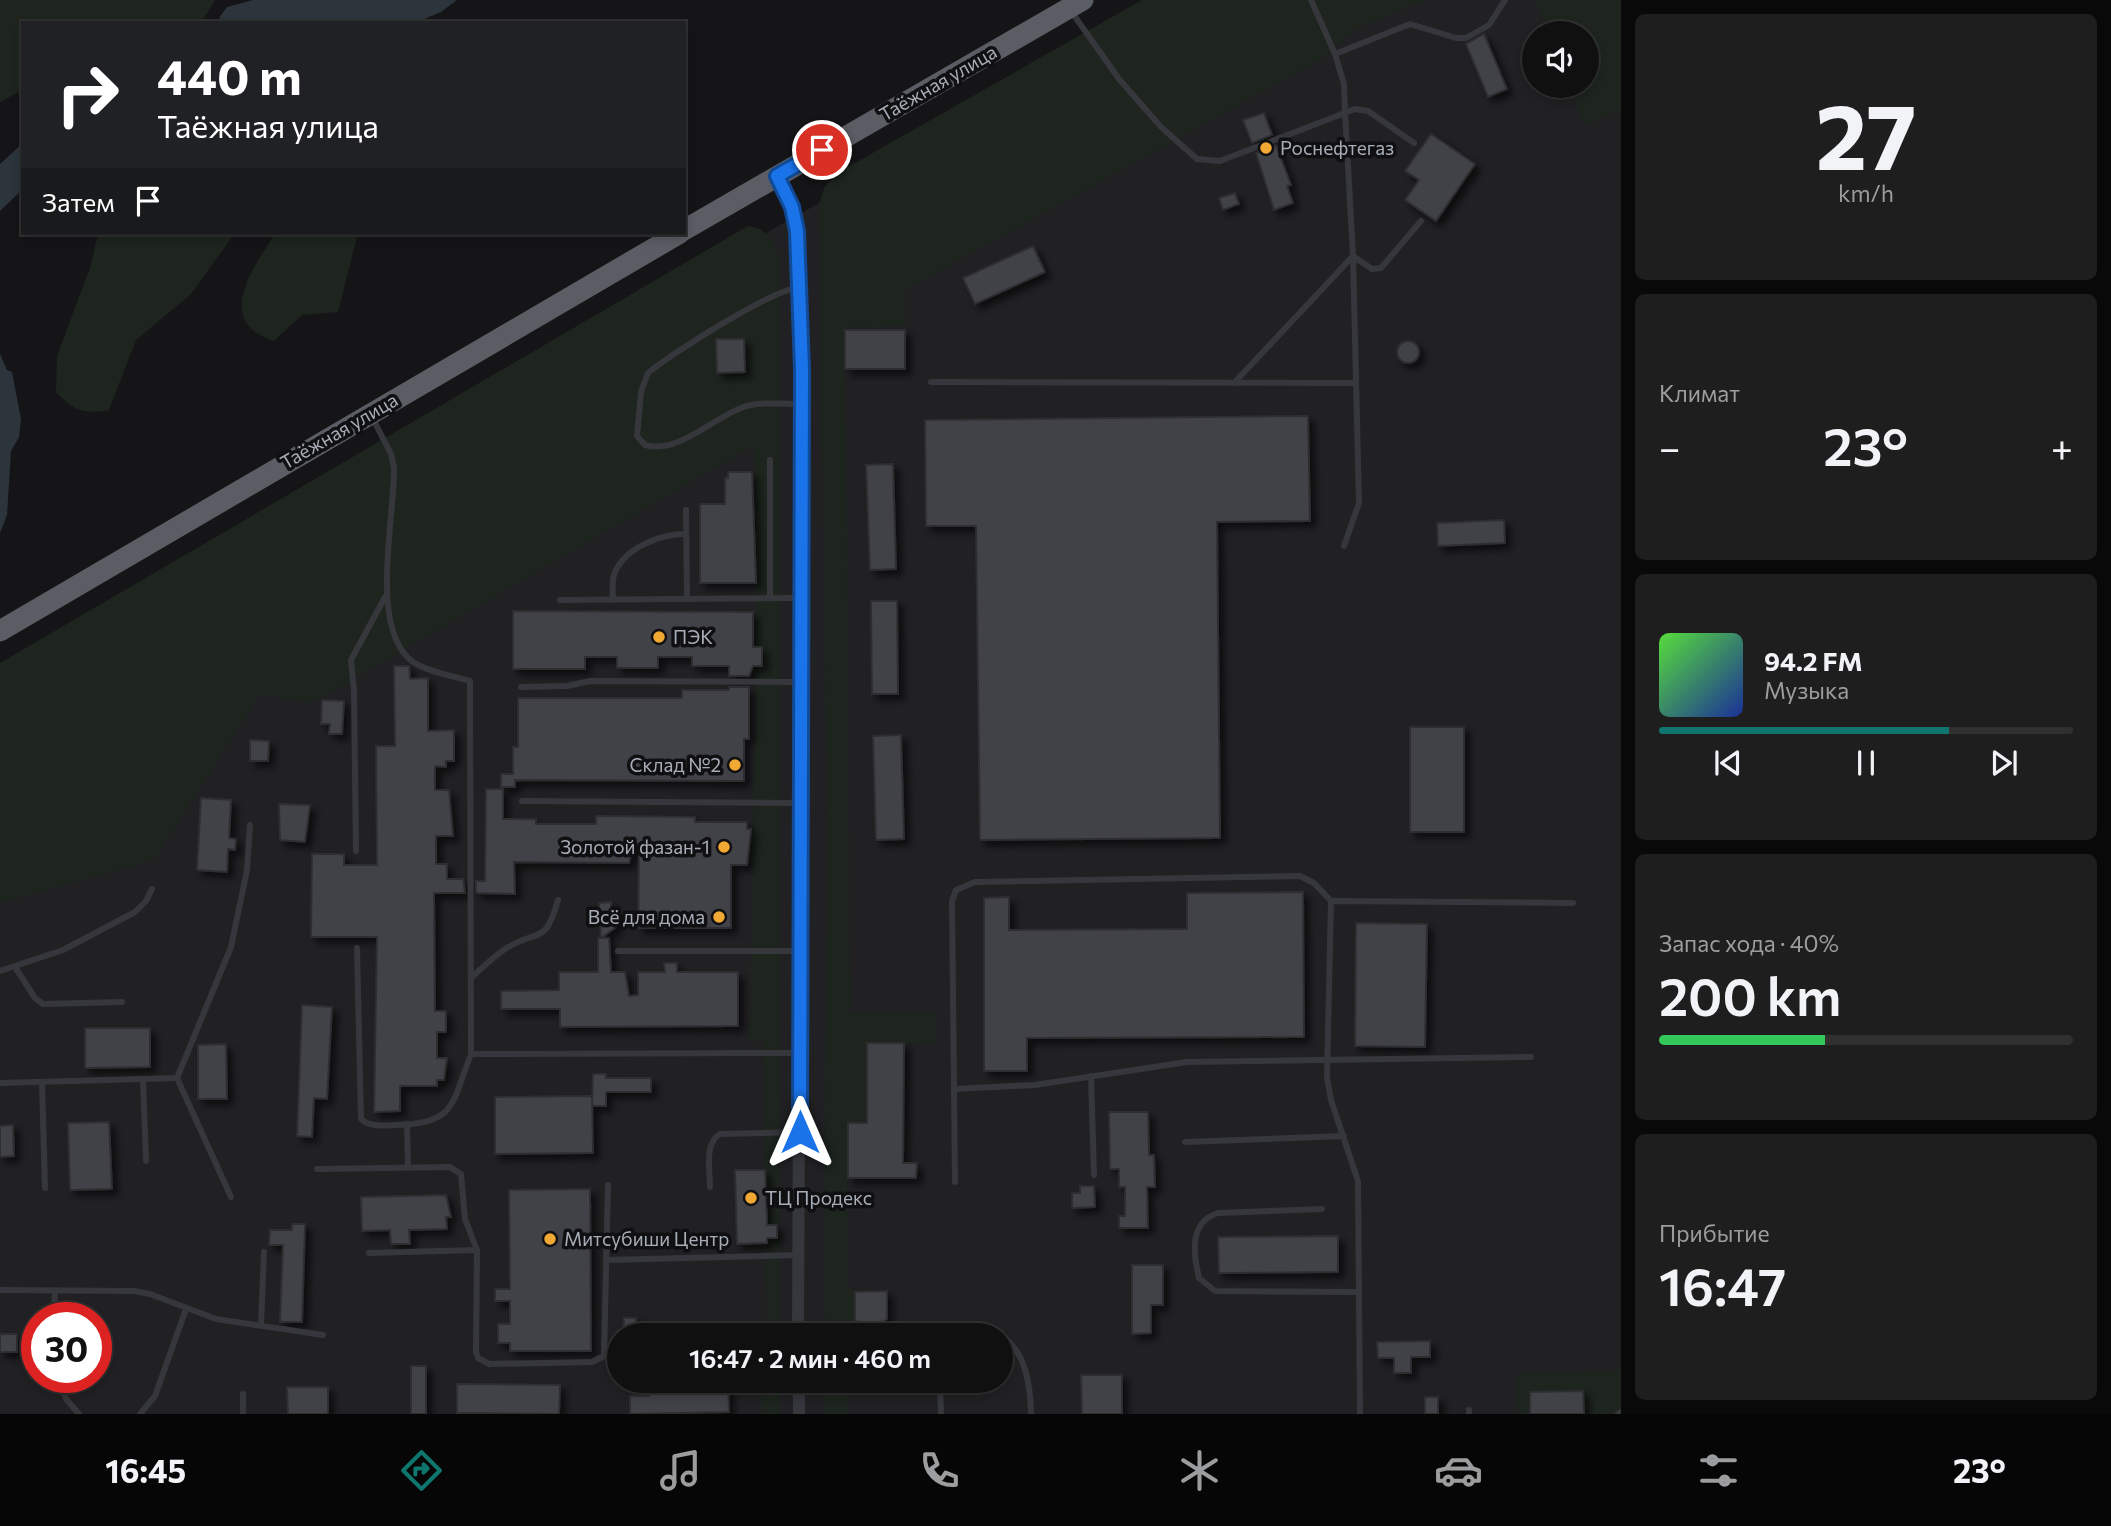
<!DOCTYPE html>
<html lang="ru">
<meta charset="utf-8">
<style>
body{margin:0;font-family:Commissioner,sans-serif;background:#1e1e1f;color:#f1f3f6;height:100vh;display:flex;flex-direction:column;font-size:26px;white-space:nowrap}
*{box-sizing:border-box;margin:0}
p{font-size:23px;color:#9c9d9f}
.icon{flex:none;width:38px;height:38px;fill:none;stroke:currentColor;stroke-width:2;stroke-linecap:round;stroke-linejoin:round}
.map{position:relative;flex:1;overflow:hidden}
.side{display:flex;flex-direction:column;gap:14px;padding:14px;background:#090909;width:490px}
.side>*{flex:none}
.hud{position:absolute;left:21px;top:21px;width:665px;height:214px;border-radius:0px;box-shadow:0 4px 10px #0003,0 0 0 2px #303031;background:#202124;color:#fff;overflow:hidden}
.controls{position:absolute;left:1522px;top:21px;display:grid;gap:14px}
.controls a{display:grid;place-items:center;width:77px;height:77px;border-radius:50%;background:#101011;box-shadow:0 4px 10px #0003,0 0 0 2px #303031;font-size:35px}
.speed{position:absolute;left:21px;top:1302px;display:flex;gap:14px;font-size:35px;font-weight:700;text-align:center}
.speed>*{display:grid;place-content:center;width:91px;height:91px;border-radius:50%;background:#101011;box-shadow:0 4px 10px #0003,0 0 0 2px #303031;line-height:1}
.speed .limit{border:10px solid #d22;background:#fff;color:#111}
.pin{position:absolute;display:grid;place-items:center;width:60px;height:60px;color:#fff;margin:-30px;border:4px solid #fff;border-radius:50%;box-shadow:0 2px 7px #0007}
.me{position:absolute;width:77px;margin:-38px;rotate:0deg;stroke-linejoin:round;filter:drop-shadow(0 0 5px #0008)}
.turn{display:flex;align-items:center;gap:24px;height:147px;padding:0 21px;font-size:32px}
.turn .icon{width:91px;height:91px;stroke-width:2.5}
.turn b{display:block;font-size:49px;line-height:60px}
.then{display:flex;align-items:center;height:66px;padding:0 21px;background:#0003;gap:14px;font-size:26px}
.big{font-size:52px;font-weight:600;line-height:1.1}
.side .tile{flex:1;display:flex;flex-direction:column;justify-content:center;gap:10px;min-width:0;padding:0 24px;border-radius:10px;background:#1e1e1f}
.side .dial{align-items:center;gap:0}
.dial b{font-size:91px;line-height:1}
.song{display:flex;align-items:center;gap:21px}
.cover{width:84px;height:84px;border-radius:10px;background:linear-gradient(135deg,hsl(110 70% 55%),hsl(230 70% 35%))}
.played{height:7px;border-radius:4px;background:linear-gradient(90deg,#0f766e 70%,#303031 70%)}
.keys{display:flex;justify-content:space-around;direction:ltr}
.heat{display:flex;justify-content:space-between;align-items:center;font-size:38px;direction:ltr}
.charge{height:10px;border-radius:5px;background:linear-gradient(90deg,#34c759 40%,#303031 0)}
.trip{position:absolute;left:607px;top:1323px;width:406px;height:70px;border-radius:35px;background:#101011;box-shadow:0 4px 10px #0003,0 0 0 2px #303031;font-weight:600;line-height:70px;text-align:center}
.tab-bar{display:flex;height:112px;justify-content:space-around;align-items:center;background:#060607;color:#9c9d9f}
.tab-bar .icon{width:49px;height:49px}
.tab-bar .selected{color:#0f766e}
.tab-bar b{font-size:32px;color:#f1f3f6}
main{display:flex;flex:1;min-height:0}
.map>svg:first-child{display:block}
.built{fill:#212124;fill-rule:evenodd}
.green{fill:#1d251e}
.water{fill:#2b353b}
.building{fill:#414347;stroke:#2f2f33;stroke-width:2;filter:url(#shadow)}
.lines{fill:none;stroke-linecap:round;stroke-linejoin:round}
.service{stroke:#36373c;stroke-width:6}
.minor{stroke:#36373c;stroke-width:12}
.trunk{stroke:#5a5e64;stroke-width:21}
.route-casing{stroke:#114b97;stroke-width:18}
.route{stroke:#1a73e8;stroke-width:12}
.poi-dot{fill:#f1a933;stroke:#101012;stroke-width:2.5}
.labels{text-anchor:middle;stroke-width:7;stroke-linejoin:round;paint-order:stroke}
.street-label{font-size:19px;fill:#a7adb7;stroke:#101012}
.poi-label{font-size:19px;fill:#a7adb7;stroke:#101012;text-anchor:start}
</style>
<main>
<div class="map">
<svg width="1621" height="1414" viewBox="0 0 1621 1414">
<defs>
<filter id="shadow"><feDropShadow dx="5.5" dy="5.5" stdDeviation="3.5" flood-color="#0009"/></filter>
</defs>
<rect width="100%" height="100%" fill="#151517"/>
<path class="built" d="M1178 0H1621V1414H0V686L741 247ZM1535 33H1587V86H1535ZM37 1318H96V1377H37ZM620 1335H1001V1381H620Z"/>
<g class="green">
<path d="M0 0H215L203 20 197 23H23V90L0 102Z"/>
<path d="M1142 0H1425L1358 28 1323 58 905 290V326L845 327 850 1013 935 1012 936 1042 867 1043V1123L848 1124V1289H855L856 1335H824L827 812 819 204 825 186 839 172Z"/>
<path d="M1535 0H1621V109L1585 126 1569 86H1587V33H1548Z"/>
<path d="M748 226C776 230 778 251 780 275L779 1335H767L763 1041H750L756 612 754 445 312 703 260 694 154 860 0 903V663Z"/>
<path d="M98 233H235L191 294 136 340 109 410C83 415 73 410 56 392L57 356 91 265Z"/>
<path d="M276 233H358L338 312 302 315 274 341C213 322 253 267 276 233Z"/>
<path d="M1621 1370V1414H1518V1374Z"/>
<path d="M761 1381H780V1414H762Z"/>
<rect x="824" y="1381" width="24" height="33"/>
</g>
<g class="water">
<path d="M253 0H457L441 12 415 23H225L219 18 227 7Z"/>
<path d="M23 143V189L0 211V164Z"/>
<path d="M0 354 7 370 12 372 21 419 19 437 11 451 7 515 0 533Z"/>
</g>
<g class="building">
<path d="M1484 34 1507 89 1488 97 1466 44Z"/>
<path d="M1264 113 1272 135 1252 143 1243 120Z"/>
<path d="M1431 134 1475 164 1436 221 1405 200 1419 180 1405 171Z"/>
<path d="M1276 145 1291 185 1287 186 1293 203 1274 210 1256 153Z"/>
<path d="M1235 193 1239 204 1223 210 1219 198Z"/>
<path d="M1033 246 1045 272 975 304 963 278Z"/>
<rect x="845" y="330" width="60" height="39"/>
<path d="M716 339H744L745 372 717 373Z"/>
<circle cx="1408" cy="352" r="11"/>
<path d="M1308 416 1310 521 1217 522 1220 838 980 840 976 526H926L925 420Z"/>
<path d="M893 464 896 569 870 570 866 465Z"/>
<path d="M728 472H752L756 583H700V504H725V478H728Z"/>
<path d="M1504 520 1505 543 1438 546 1437 523Z"/>
<path d="M871 601H897L898 694H872Z"/>
<path d="M513 611 753 612V647H762V666H753L749 676H729V666H692V657H658V668H617V657H585V669H513Z"/>
<path d="M394 666H409L410 679 428 678V731L454 730V761H446V767L435 766V790H449L453 836H436V864H447V879H463L465 893H434L435 1011H446V1032H437V1058H447L444 1080H437V1086H400V1111L374 1112 377 937H311L312 854H344V865H377L376 746H395Z"/>
<path d="M729 687H749V739H744V781L515 780V787H501V774H513V747H518V698H682V690H729Z"/>
<path d="M322 700 344 701 342 734H329L330 724H321Z"/>
<rect x="1410" y="727" width="54" height="105"/>
<path d="M901 735 904 839 876 840 873 736Z"/>
<path d="M250 740 269 741 268 761H250Z"/>
<path d="M486 789H503V819H536V824H596V816L695 817V822H747V829H751L747 865H731V928H638L639 852 632 851 629 863 514 862 515 894 476 893V881H485Z"/>
<path d="M201 798 231 800 229 838 236 839 235 850 228 849 227 872 197 870Z"/>
<path d="M279 804 310 805 305 842 280 840Z"/>
<path d="M1303 892 1304 1037 1027 1038V1071H984V898L1009 897V930L1187 929V893Z"/>
<path d="M611 902V914L616 920V927L601 938 599 903Z"/>
<path d="M1356 923 1427 924 1425 1047 1355 1046Z"/>
<path d="M598 938H609L611 972H625L629 996 638 995V972H665L664 963H677V972H738V1026L560 1027V1009H501V991L559 990V972H598Z"/>
<path d="M302 1005 332 1007 327 1099 314 1098 312 1137 297 1136Z"/>
<path d="M85 1028H150V1067L85 1068Z"/>
<path d="M867 1043H904L903 1163H917L916 1178H848V1123H867Z"/>
<path d="M226 1044 227 1099H198V1045Z"/>
<path d="M593 1074H606V1078H651V1092H606V1106H592Z"/>
<path d="M592 1096 593 1153 495 1154V1097Z"/>
<path d="M1109 1112H1148L1149 1155H1154L1155 1187H1147L1148 1228H1119V1216H1125V1187H1119V1169H1110Z"/>
<path d="M109 1122 112 1189 70 1190 68 1123Z"/>
<path d="M13 1125 14 1156 0 1157V1126Z"/>
<path d="M735 1170H765L767 1225H777V1238H767V1243L737 1244Z"/>
<path d="M1080 1186H1094L1095 1207 1072 1208V1193H1080Z"/>
<path d="M590 1189 591 1351H510V1343H498V1324H510V1301H495V1289H510L509 1190Z"/>
<path d="M446 1195 451 1217H446L447 1229 409 1230 410 1244H391L390 1230 362 1231 361 1197Z"/>
<path d="M292 1224H305L302 1322H280L283 1245H269L270 1230H292Z"/>
<path d="M1338 1236V1272L1219 1273 1218 1237Z"/>
<path d="M1132 1265H1163V1305H1151V1333L1132 1334Z"/>
<path d="M887 1291V1319L881 1324 888 1335H856L861 1325 855 1320V1292Z"/>
<path d="M624 1318H636V1335H623Z"/>
<rect x="0" y="1334" width="17" height="18"/>
<path d="M1430 1341V1357H1411V1373H1394V1358H1378L1377 1342Z"/>
<rect x="411" y="1366" width="15" height="48"/>
<path d="M1081 1375H1122V1414H1082Z"/>
<path d="M648 1381H728L729 1412 630 1414V1396H649Z"/>
<path d="M457 1384 560 1385 559 1414 457 1413Z"/>
<path d="M287 1387H328V1414H288Z"/>
<path d="M1583 1391 1584 1414H1530V1392Z"/>
<rect x="1425" y="1397" width="13" height="17"/>
</g>
<g class="lines">
<g class="service">
<path d="M1311 0 1335 54 1410 24 1456 38H1466L1489 25 1505 0"/>
<path d="M1071 11 1119 79 1161 127 1197 159 1220 161 1355 109 1368 111 1414 143"/>
<path d="M1335 54 1344 84 1345 111 1353 256 1359 503 1344 546"/>
<path d="M799 288C776 287 669 355 648 373L641 392 637 436 645 445C678 454 712 419 741 408 758 401 783 404 802 404"/>
<path d="M931 382 1356 383"/>
<path d="M1234 383 1353 256 1372 269 1381 268 1421 221"/>
<path d="M770 460V598"/>
<path d="M686 510 687 599"/>
<path d="M560 600 802 598"/>
<path d="M613 600C613 591 611 580 615 572 626 547 661 534 686 534"/>
<path d="M521 687 567 686 590 681 800 682"/>
<path d="M522 801 801 803"/>
<path d="M356 851 354 691 351 660 385 597"/>
<path d="M357 948 361 1119C371 1128 385 1125 397 1125 456 1124 452 1103 471 1054L470 681C453 676 428 672 413 662 368 629 395 517 394 467L391 454 372 417"/>
<path d="M618 951H801"/>
<path d="M15 967 35 998 43 1004 122 1002"/>
<path d="M0 971 63 950 135 912 146 901 152 889"/>
<path d="M471 978C482 968 493 957 505 949 538 928 545 947 558 900"/>
<path d="M471 1054 799 1053"/>
<path d="M1091 1076 1094 1175"/>
<path d="M177 1078 231 1197"/>
<path d="M143 1079 146 1161"/>
<path d="M42 1082 45 1188"/>
<path d="M0 1083 177 1078 231 947 247 870 250 825"/>
<path d="M954 1089 1035 1085 1187 1062 1531 1057"/>
<path d="M407 1124 408 1167"/>
<path d="M1185 1142 1344 1136"/>
<path d="M317 1169 450 1167 461 1174 465 1219 477 1250 476 1352 478 1358 489 1364 592 1362 604 1356 608 1185"/>
<path d="M955 1182 952 901 956 890 975 882 1300 876 1314 883 1331 901"/>
<path d="M710 1187C710 1171 704 1143 720 1134L800 1132"/>
<path d="M1322 1209 1218 1213C1189 1222 1193 1253 1199 1278L1215 1291 1359 1292"/>
<path d="M369 1253 477 1250"/>
<path d="M607 1260 798 1255"/>
<path d="M0 1290 134 1291 150 1294 216 1319 323 1335"/>
<path d="M54 1318 55 1291"/>
<path d="M261 1325 264 1252"/>
<path d="M887 1325C969 1325 1029 1308 1031 1414"/>
<path d="M798 1326H855"/>
<path d="M58 1377 66 1399 79 1414"/>
<path d="M940 1381 941 1414"/>
<path d="M243 1394V1414"/>
<path d="M1469 1410V1414"/>
<path d="M140 1414 155 1396 186 1309"/>
<path d="M1360 1414 1358 1181 1331 1100 1327 1077 1331 901 1573 903"/>
<path d="M1618 1414 1621 1412"/>
</g>
<g class="minor">
<path d="M777 176 792 207 797 231 802 369 798 1335"/>
<path d="M799 1381V1414"/>
</g>
<g class="trunk">
<path d="M684 230 1083 0"/>
<path d="M0 631 680 233"/>
</g>
</g>
<g class="lines">
<g class="route-casing">
<path id="route" d="M800 1132 802 369 797 231 792 207 777 176 822 150"/>
</g>
<use href="#route" class="route"/>
</g>
<g class="poi-dot">
<circle cx="1266" cy="148" r="7"/>
<circle cx="659" cy="637" r="7"/>
<circle cx="735" cy="765" r="7"/>
<circle cx="724" cy="847" r="7"/>
<circle cx="719" cy="917" r="7"/>
<circle cx="751" cy="1198" r="7"/>
<circle cx="550" cy="1239" r="7"/>
</g>
<g class="labels">
<g class="street-label">
<text transform="translate(938 83) rotate(-30)" y="7">Таёжная улица</text>
<text transform="translate(339 431) rotate(-30)" y="7">Таёжная улица</text>
</g>
<g class="poi-label">
<text x="1280" y="155">Роснефтегаз</text>
<text x="673" y="644">ПЭК</text>
<text x="721" y="772" text-anchor="end">Склад №2</text>
<text x="710" y="854" text-anchor="end">Золотой фазан-1</text>
<text x="705" y="924" text-anchor="end">Всё для дома</text>
<text x="765" y="1205">ТЦ Продекс</text>
<text x="564" y="1246">Митсубиши Центр</text>
</g>
</g>
</svg>
<div class="controls">
<a><svg class="icon" aria-label="sound" viewBox="0 0 24 24"><path d="M4 9h4l5-4v14l-5-4H4zM17 9q2 3 0 6"/></svg></a>
</div>
<div class="speed"><div class="limit">30</div></div>
<div class="pin" style="left:822px;top:150px;background:#d93025"><svg class="icon" aria-label="arrive" viewBox="0 0 24 24"><path d="M6 21V4h12l-3 4 3 4H6"/></svg></div>
<svg class="me" style="left:800px;top:1132px" viewBox="-20 -20 40 40"><path d="M0-17L14 15 0 8-14 15z" fill="#1a73e8" stroke="#fff" stroke-width="4"/></svg>
<div class="trip">16:47 · 2 мин · 460 m</div>
<div class="hud">
<div class="turn"><svg class="icon" aria-label="right" viewBox="0 0 24 24"><path d="M7 20v-9h11M14 6l5 5-5 5"/></svg><div><b>440 m</b>Таёжная улица</div></div>
<div class="then">Затем<svg class="icon" aria-label="arrive" viewBox="0 0 24 24"><path d="M6 21V4h12l-3 4 3 4H6"/></svg></div>
</div>
</div>
<section class="side">
<div class="tile dial"><b>27</b><p>km/h</p></div>
<div class="tile"><p>Климат</p>
<div class="heat"><a>−</a><b class="big">23°</b><a>+</a></div>
</div>
<div class="tile">
<div class="song"><i class="cover"></i><div><b>94.2 FM</b><p>Музыка</p></div></div>
<div class="played"></div>
<div class="keys"><svg class="icon" aria-label="previous" viewBox="0 0 24 24"><path d="M18 5L8 12l10 7zM5 5v14"/></svg><svg class="icon" aria-label="pause" viewBox="0 0 24 24"><path d="M8 5v14M16 5v14"/></svg><svg class="icon" aria-label="next" viewBox="0 0 24 24"><path d="M6 5l10 7-10 7zM19 5v14"/></svg></div>
</div>
<div class="tile"><p>Запас хода · 40%</p><b class="big">200 km</b><div class="charge"></div></div>
<div class="tile"><p>Прибытие</p><b class="big">16:47</b></div>
</section>
</main>
<nav class="tab-bar">
<b>16:45</b>
<svg class="icon selected" aria-label="directions" viewBox="0 0 24 24"><path d="M12 3l9 9-9 9-9-9zM9 14v-3h6M13 9l2 2-2 2"/></svg>
<svg class="icon" aria-label="music" viewBox="0 0 24 24"><path d="M9 18V5l10-2v13"/><circle cx="6" cy="18" r="3"/><circle cx="16" cy="16" r="3"/></svg>
<svg class="icon" aria-label="phone" viewBox="0 0 24 24"><path d="M5 4h4l2 5-3 2q2 4 5 5l2-3 5 2v4C11 20 4 13 5 4z"/></svg>
<svg class="icon" aria-label="climate" viewBox="0 0 24 24"><path d="M12 3v18M4 7l16 10M4 17L20 7"/></svg>
<svg class="icon" aria-label="car" viewBox="0 0 24 24"><path d="M5 17H2v-5l4-1 3-4h7l3 4 3 1v5h-3M9 17h6M6 11h13"/><circle cx="7" cy="17" r="2"/><circle cx="17" cy="17" r="2"/></svg>
<svg class="icon" aria-label="filters" viewBox="0 0 24 24"><path d="M4 7h16M4 17h16"/><circle cx="9" cy="7" r="2"/><circle cx="15" cy="17" r="2"/></svg>
<b>23°</b>
</nav>
